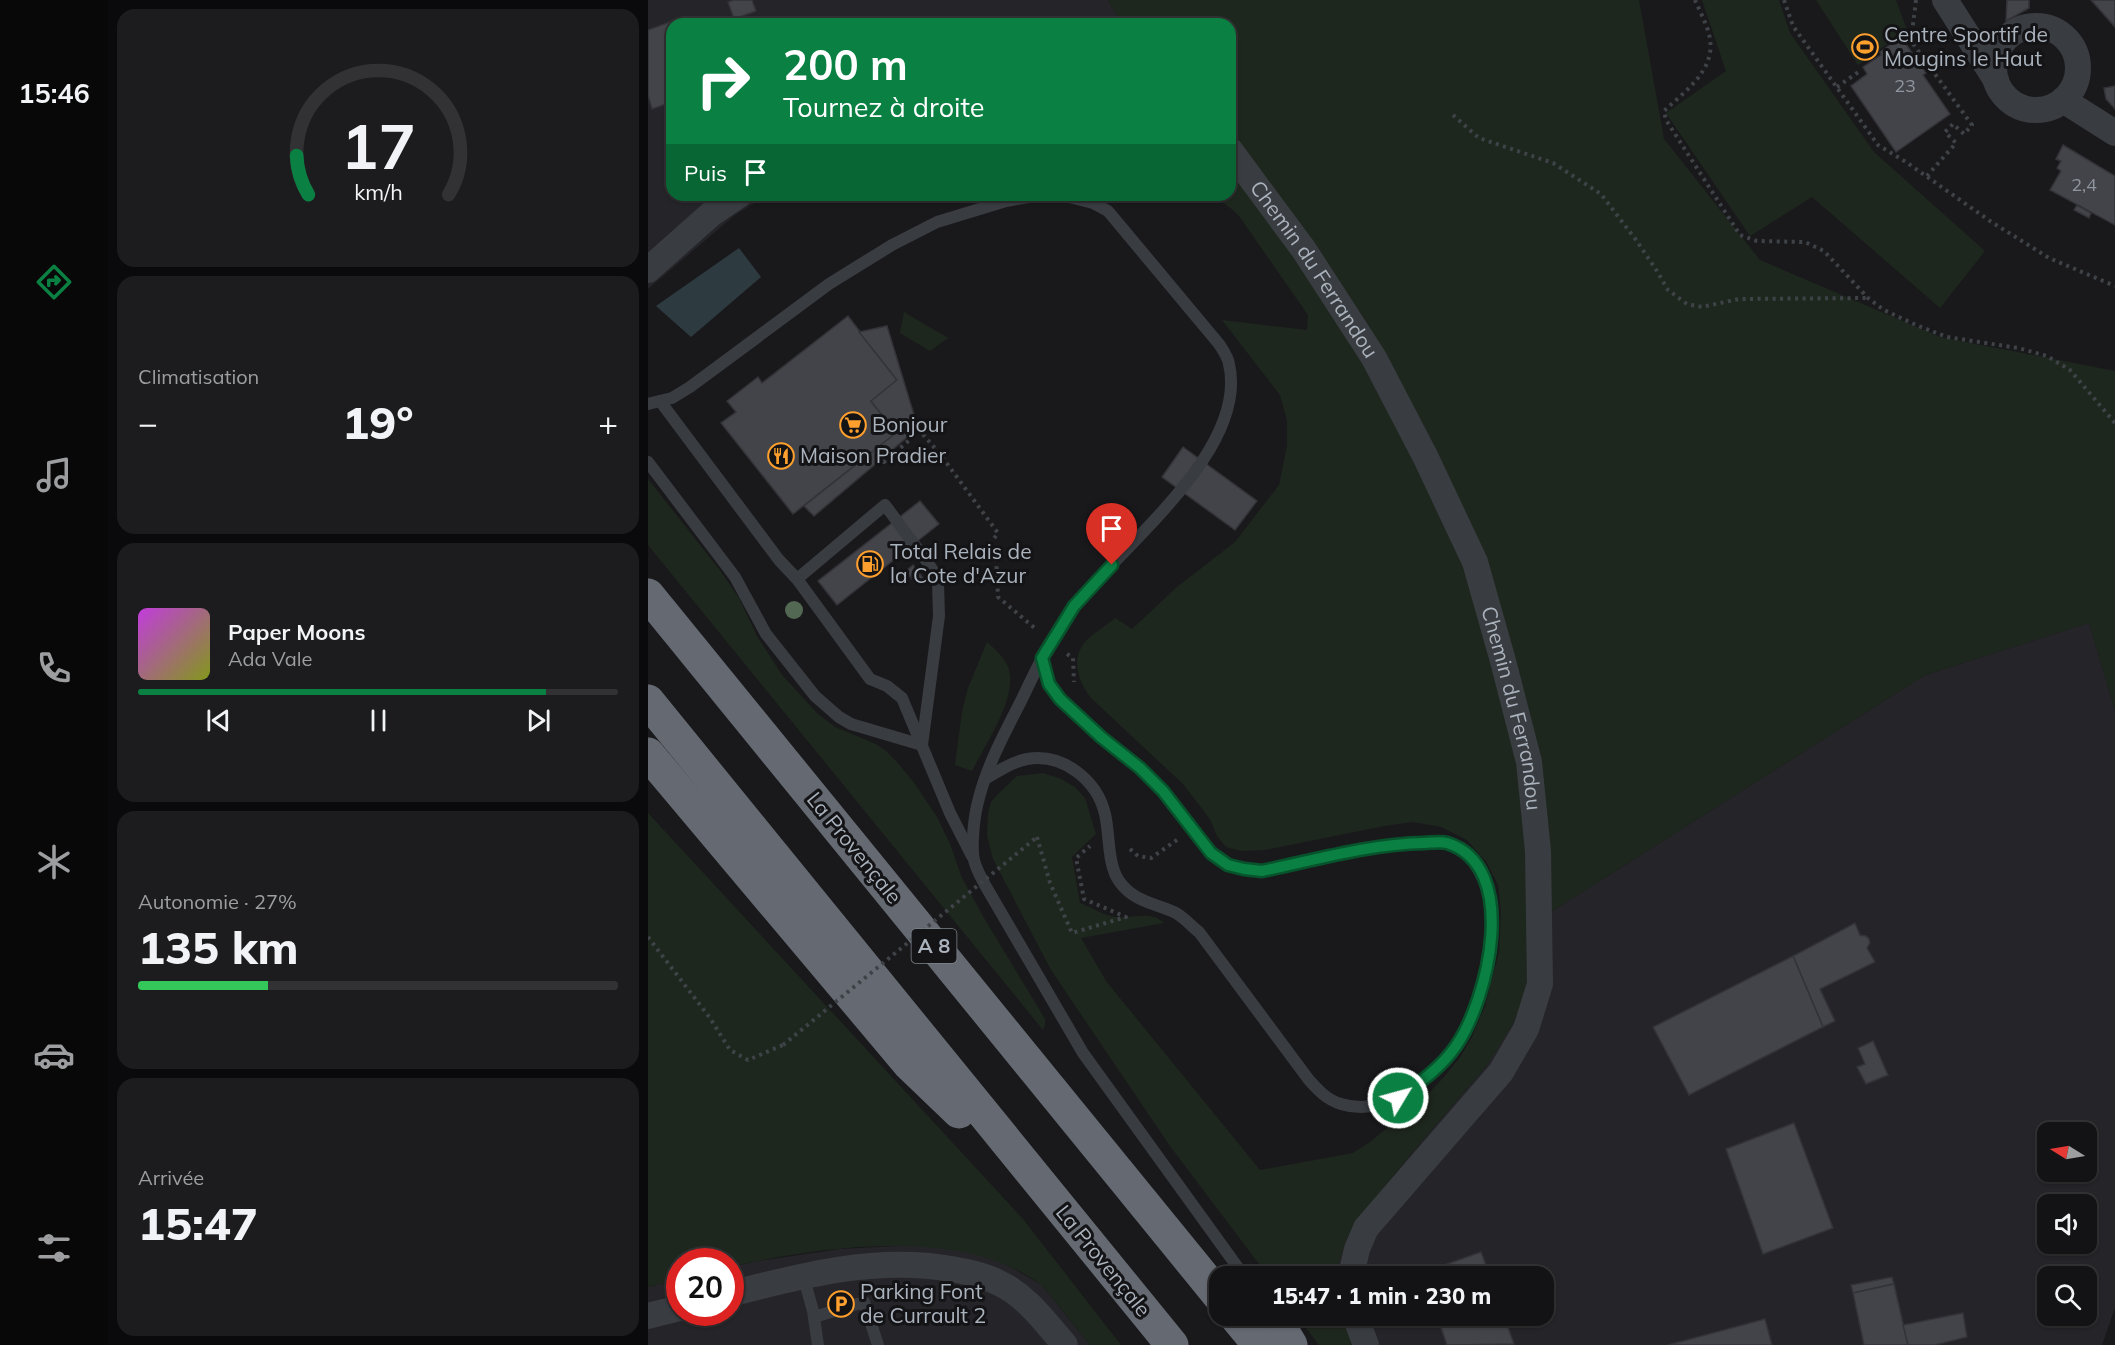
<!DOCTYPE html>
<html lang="fr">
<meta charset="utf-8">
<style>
body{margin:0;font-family:Mulish,sans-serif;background:#1c1c1e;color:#f1f3f6;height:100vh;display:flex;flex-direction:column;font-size:22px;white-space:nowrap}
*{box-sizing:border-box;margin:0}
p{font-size:20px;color:#9d9ea0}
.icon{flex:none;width:33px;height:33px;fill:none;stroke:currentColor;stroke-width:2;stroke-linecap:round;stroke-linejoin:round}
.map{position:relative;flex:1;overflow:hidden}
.details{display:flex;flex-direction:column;gap:9px;padding:9px;background:#0a0a0c;width:540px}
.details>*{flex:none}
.hud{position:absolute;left:18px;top:18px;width:570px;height:183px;border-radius:18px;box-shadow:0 2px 4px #0004,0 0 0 2px #323234;background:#0b8043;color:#fff;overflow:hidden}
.needle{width:39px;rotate:281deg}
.controls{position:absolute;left:1389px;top:1122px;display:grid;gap:12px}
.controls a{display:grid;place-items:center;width:60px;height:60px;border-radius:12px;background:#131315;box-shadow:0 2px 4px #0004,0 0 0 2px #323234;font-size:30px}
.speed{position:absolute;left:18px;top:1248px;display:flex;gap:12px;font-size:30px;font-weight:700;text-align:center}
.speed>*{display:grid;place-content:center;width:78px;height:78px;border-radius:50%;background:#131315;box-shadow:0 2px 4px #0004,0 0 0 2px #323234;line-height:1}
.speed .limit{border:9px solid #d22;background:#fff;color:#111}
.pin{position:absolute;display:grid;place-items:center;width:51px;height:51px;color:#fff;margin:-62px -26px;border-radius:50% 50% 50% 0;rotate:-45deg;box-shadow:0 0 6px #0007}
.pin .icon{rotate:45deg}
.me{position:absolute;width:66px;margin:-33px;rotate:53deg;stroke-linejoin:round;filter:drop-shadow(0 0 4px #0008)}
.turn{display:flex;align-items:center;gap:21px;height:126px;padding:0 18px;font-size:27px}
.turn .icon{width:78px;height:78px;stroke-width:2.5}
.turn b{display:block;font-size:42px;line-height:51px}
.then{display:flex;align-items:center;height:57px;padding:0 18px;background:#0003;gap:12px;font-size:22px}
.big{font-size:45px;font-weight:800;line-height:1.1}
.details .tile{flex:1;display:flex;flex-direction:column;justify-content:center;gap:9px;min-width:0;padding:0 21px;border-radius:18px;background:#1c1c1e}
.details .dial{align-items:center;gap:0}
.dial svg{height:156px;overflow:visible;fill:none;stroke:#323234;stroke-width:7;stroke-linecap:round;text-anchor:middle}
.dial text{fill:#f1f3f6;stroke:none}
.song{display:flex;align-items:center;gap:18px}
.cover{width:72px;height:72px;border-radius:9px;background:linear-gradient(135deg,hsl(290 70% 55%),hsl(70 70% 35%))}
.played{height:6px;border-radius:3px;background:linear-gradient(90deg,#0b8043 85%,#323234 85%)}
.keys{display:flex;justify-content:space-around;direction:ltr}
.heat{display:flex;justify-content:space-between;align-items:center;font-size:33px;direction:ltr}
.charge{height:9px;border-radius:4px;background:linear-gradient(90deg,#34c759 27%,#323234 0)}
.trip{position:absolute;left:561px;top:1266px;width:345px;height:60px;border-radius:18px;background:#131315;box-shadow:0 2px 4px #0004,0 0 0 2px #323234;font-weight:800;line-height:60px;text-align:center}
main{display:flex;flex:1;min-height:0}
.tab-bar{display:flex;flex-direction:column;width:108px;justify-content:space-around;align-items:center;background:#080808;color:#9d9ea0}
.tab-bar .icon{width:42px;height:42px}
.tab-bar .on{color:#0b8043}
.tab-bar b{font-size:27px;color:#f1f3f6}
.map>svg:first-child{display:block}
.built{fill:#252529;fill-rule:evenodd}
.green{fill:#1e271e}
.water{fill:#2d3b41}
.building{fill:#434449;stroke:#333338;stroke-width:1.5}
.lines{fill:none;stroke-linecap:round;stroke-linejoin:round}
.path{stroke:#3f4348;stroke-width:4;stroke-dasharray:3 4.5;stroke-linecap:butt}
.service{stroke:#393c41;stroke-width:12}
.minor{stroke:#393c41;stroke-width:26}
.motorway{stroke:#656a72;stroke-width:33}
.path-bridge{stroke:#3f4348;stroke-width:4;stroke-dasharray:3 4.5;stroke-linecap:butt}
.tree{fill:#536853}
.route-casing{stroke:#07532c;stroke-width:15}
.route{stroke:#0b8043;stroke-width:10}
.labels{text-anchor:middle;stroke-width:6;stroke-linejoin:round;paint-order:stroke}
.number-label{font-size:18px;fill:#90969f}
.shield{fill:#141417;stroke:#7d838a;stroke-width:1.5}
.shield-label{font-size:20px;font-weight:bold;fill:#aab2bc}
.poi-label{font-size:21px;fill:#aab2bc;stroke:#141417;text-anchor:start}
.street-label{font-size:21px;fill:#aab2bc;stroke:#141417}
</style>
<main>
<nav class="tab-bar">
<b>15:46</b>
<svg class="icon on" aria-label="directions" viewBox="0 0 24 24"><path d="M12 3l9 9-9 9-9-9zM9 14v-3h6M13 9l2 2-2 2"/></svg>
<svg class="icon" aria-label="music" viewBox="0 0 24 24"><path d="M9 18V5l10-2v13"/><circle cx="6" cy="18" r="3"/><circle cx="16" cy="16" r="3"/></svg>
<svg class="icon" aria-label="phone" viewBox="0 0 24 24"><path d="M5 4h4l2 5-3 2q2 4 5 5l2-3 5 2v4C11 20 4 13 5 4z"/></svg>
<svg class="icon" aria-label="climate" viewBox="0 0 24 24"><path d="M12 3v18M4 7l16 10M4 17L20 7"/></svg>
<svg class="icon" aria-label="car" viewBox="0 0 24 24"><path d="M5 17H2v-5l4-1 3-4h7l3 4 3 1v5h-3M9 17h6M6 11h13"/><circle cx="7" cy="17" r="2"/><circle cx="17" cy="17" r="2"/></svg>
<svg class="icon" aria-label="filters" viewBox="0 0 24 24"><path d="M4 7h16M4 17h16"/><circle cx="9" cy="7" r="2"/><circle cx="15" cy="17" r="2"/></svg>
</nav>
<section class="details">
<div class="tile dial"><svg viewBox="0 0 100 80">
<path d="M14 69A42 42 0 1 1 86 69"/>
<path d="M14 69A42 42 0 0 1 8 49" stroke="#0b8043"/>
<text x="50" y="56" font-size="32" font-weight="700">17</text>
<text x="50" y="72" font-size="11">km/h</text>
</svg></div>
<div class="tile"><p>Climatisation</p>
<div class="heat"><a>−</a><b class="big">19°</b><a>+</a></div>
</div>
<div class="tile">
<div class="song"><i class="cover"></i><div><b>Paper Moons</b><p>Ada Vale</p></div></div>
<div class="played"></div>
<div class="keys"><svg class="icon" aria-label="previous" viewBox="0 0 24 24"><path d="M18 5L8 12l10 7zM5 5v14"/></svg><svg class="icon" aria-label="pause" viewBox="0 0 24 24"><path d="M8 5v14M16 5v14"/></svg><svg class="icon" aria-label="next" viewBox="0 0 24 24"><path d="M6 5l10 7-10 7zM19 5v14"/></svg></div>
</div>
<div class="tile"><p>Autonomie · 27%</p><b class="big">135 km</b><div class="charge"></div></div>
<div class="tile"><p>Arrivée</p><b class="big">15:47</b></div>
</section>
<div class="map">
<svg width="1467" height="1345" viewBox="0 0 1467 1345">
<rect width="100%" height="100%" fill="#19191c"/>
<g class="built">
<path d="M0 0H460L474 24H24V195H119L87 215 0 289Z"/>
<path d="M1441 623 1467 711V1308L1454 1345H711L698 1316H896V1276H692L691 1262 699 1238 757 1161 839 1065 884 924 1277 675ZM1400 1132H1438V1172H1400ZM1400 1204H1438V1244H1400ZM1400 1276H1438V1316H1400Z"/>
<path d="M270 1245 312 1250 350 1260 394 1285 442 1345H0V1287L31 1280 32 1312H82L83 1267 110 1261 192 1249Z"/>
</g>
<g class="green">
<path d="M460 0H991L1016 139 1112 260 1292 337 1467 371V711L1441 623 1277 675 884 924 881 987 864 1025 839 1065 757 1161 699 1238 691 1262 692 1276H620L522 1146 403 970 345 859 339 836 340 814 343 802 351 793 369 776 395 773 413 779 427 787 437 798 448 834 424 857 432 903C443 907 457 916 468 917 484 919 503 910 516 923L433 938 458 981 612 1170 705 1153 722 1142 778 1096 796 1077 813 1056 824 1037 837 1006 851 952 853 912 850 885 839 863 819 840 793 827 765 822 736 826 617 850 594 851 578 847 569 836 562 819 535 784 443 698C431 683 422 660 437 642 445 633 458 626 467 618L484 629 529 587 587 542 631 485 639 446V421L632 395 574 320 659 330 660 315 591 216C573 197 563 198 538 195H582V24H474Z"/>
<path d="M1054 0H1131L1142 33 1226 152 1337 251 1292 308 1164 197 1102 236 1018 113 1078 71Z"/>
<path d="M1168 0H1248L1259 30 1210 65Z"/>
<path d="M256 312 300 338 282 351 252 333Z"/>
<path d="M0 479 71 569 91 598 109 636 134 675 169 713 187 727 228 744 238 751 249 762 267 784 289 817 302 844 314 878 336 918 397 1019V1025L395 1030 0 545Z"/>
<path d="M339 642C347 649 356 657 360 667 371 696 337 745 324 771L307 765 314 712 320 688Z"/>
<path d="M0 813 375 1219 473 1345H442C431 1331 419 1316 408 1302 403 1297 399 1289 393 1285 317 1226 171 1246 83 1267L82 1262H32L31 1280 0 1287Z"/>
<path d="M649 1316H698L711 1345H671Z"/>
</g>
<path class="water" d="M91 248 113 277 43 337 8 306Z"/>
<g class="building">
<path d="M86 0H104L108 11 86 19 80 2Z"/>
<path d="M1359 0H1381V8L1358 21Z"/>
<path d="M1443 0H1467V27Z"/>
<path d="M27 20 28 24H24V102L4 109 0 95V30Z"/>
<path d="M1253 37 1278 73 1275 75 1302 114 1248 152 1203 86 1219 74 1215 67 1233 55 1232 52Z"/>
<path d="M1467 86V109L1458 99 1456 88Z"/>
<path d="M1415 145 1467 176V225L1402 190 1413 171 1409 168 1413 161 1408 159Z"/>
<path d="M1429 205 1443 213 1441 218 1426 210Z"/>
<path d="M200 316 249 380 223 401 248 433 145 514 73 423 88 412 79 401 110 377 114 383Z"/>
<path d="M239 326 270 428 166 516 156 506 248 433 223 401 249 380 211 332Z"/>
<path d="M535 447 609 501 587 530 514 477Z"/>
<path d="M272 501 291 524 189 605 170 581Z"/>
<path d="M265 565 275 578 267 583 258 571Z"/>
<path d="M1207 923 1212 935 1218 936 1221 939 1222 943 1219 948 1227 962 1172 989 1187 1021 1175 1027 1145 956Z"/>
<path d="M1145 956 1175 1027 1041 1095 1005 1027Z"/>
<path d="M1225 1041 1240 1075 1218 1084 1209 1067 1217 1064 1210 1048Z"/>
<path d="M1146 1123 1185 1228 1115 1254 1078 1149Z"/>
<path d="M833 1252 842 1276H775L774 1273Z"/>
<path d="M1244 1277 1246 1284 1205 1293 1203 1285Z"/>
<path d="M1246 1284 1260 1345H1216L1205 1293Z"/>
<path d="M1315 1313 1319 1337 1287 1345H1260L1255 1325Z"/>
<path d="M789 1316H856L866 1344 799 1345Z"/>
<path d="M1117 1319 1124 1345H1020Z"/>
</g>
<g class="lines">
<g class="path">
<path d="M1047 0C1052 12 1060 26 1062 39 1067 71 1036 92 1016 111L1018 120 1092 235 1109 241 1157 242 1176 251 1220 298 1236 310 1268 325 1299 337 1370 348 1399 356 1422 370 1467 423"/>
<path d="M1136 0 1145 26 1230 145 1258 162 1342 221 1401 258 1467 286"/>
<path d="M1268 0 1263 41 1324 125 1316 134 1305 124 1297 132 1308 143 1279 176"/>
<path d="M1189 87 1212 71"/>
<path d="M805 115 831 138 905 163 953 194 988 240 1009 271 1020 290 1039 304 1054 307 1091 299 1219 298"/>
<path d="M226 450 236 462 272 431 292 454 350 533 339 548 348 556 350 597 389 630"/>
<path d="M419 654 425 658 426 682"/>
<path d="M389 837 402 883 424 933 478 917 436 899 428 858 442 846"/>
<path d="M482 849 490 856 503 858 529 840"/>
<path d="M0 937 62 1018 82 1050 100 1060 135 1045"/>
</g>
<g class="service">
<path d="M0 404 24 398 42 387 181 284 244 245 289 222 358 201 381 197 417 196 445 203 460 211 571 344C575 350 580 357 581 364 601 450 474 545 427 606 404 634 389 668 373 701 356 734 337 769 329 806 326 819 323 847 326 860 328 869 333 877 337 885L435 1053 596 1276"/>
<path d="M0 462 87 577 118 634 167 696 191 717 203 724 274 745 291 616 290 583 287 574 280 563 237 505 149 579 131 560 12 401"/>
<path d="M149 579 222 679 239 686 254 698 302 813 324 856"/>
<path d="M337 779C350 771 364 762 379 759 415 753 449 780 457 814 462 835 459 863 471 881 485 901 505 903 526 912 535 916 543 926 551 932L661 1080C670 1090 679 1100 693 1104 738 1118 782 1081 807 1047 831 1015 852 934 842 895 840 888 836 881 833 875 825 859 815 847 797 843 790 841 782 843 775 843 722 844 666 861 614 871L595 869 580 865 563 853 515 791 492 768 453 737 412 699 401 684 394 658"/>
<path d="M155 1275 165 1311 170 1345"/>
<path d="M166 1317 216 1302 230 1345"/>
</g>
<g class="minor">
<path d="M1297 0 1348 80"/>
<circle cx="1388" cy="68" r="42"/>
<path d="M1415 100 1467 133"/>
<path id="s1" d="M582 150 656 250 726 358 778 458 827 562 855 661 881 762 890 851 892 984 878 1029 853 1072 718 1228 709 1249 703 1276"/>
<path d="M0 270 63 214 91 195"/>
<path d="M82 1294C155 1275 228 1256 303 1269 319 1272 336 1275 351 1283 379 1296 397 1322 417 1345"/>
<path d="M0 1316 32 1308"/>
<path d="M707 1316 718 1345"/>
</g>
<g class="motorway">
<path d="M0 595 572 1297"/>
<path d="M0 701 524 1345"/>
<path d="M0 754 261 1064 311 1112"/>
<path d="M587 1316 611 1345"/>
<path d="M631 1325 643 1345"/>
</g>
<path class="path-bridge" d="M135 1045 389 837"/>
</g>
<circle class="tree" cx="146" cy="610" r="9"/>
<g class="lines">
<g class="route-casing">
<path id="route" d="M464 565 426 606 394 658 401 684 412 699 453 737 492 768 515 791 563 853 580 865 596 869 614 871C667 860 722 844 776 843 783 843 792 841 799 843 873 866 840 1000 808 1046 793 1068 771 1083 750 1098"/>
</g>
<use href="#route" class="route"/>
</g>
<defs>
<g id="stadium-ring" transform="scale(1.35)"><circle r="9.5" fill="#141417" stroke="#ff9f2d" stroke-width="1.5"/><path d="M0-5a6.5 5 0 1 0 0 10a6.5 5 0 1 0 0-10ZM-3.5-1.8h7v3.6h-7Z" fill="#ff9f2d"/></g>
<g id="supermarket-ring" transform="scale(1.35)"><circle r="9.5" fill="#141417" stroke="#ff9f2d" stroke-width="1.5"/><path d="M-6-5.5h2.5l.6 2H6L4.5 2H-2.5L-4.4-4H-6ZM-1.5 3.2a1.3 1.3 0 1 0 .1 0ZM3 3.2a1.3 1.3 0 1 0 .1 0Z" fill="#ff9f2d"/></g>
<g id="restaurant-ring" transform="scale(1.35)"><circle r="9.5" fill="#141417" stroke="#ff9f2d" stroke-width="1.5"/><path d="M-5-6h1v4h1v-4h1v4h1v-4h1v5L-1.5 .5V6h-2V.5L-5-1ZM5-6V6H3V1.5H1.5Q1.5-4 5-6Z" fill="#ff9f2d"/></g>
<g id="fuel-ring" transform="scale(1.35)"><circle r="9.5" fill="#141417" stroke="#ff9f2d" stroke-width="1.5"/><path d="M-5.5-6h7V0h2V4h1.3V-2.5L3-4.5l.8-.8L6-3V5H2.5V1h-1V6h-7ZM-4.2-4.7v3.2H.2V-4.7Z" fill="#ff9f2d"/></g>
<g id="parking-ring" transform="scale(1.35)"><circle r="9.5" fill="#141417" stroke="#ff9f2d" stroke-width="1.5"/><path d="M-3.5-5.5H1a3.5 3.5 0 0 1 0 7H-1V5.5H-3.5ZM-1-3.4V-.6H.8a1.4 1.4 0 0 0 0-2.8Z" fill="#ff9f2d"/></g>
</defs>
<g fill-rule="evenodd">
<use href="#stadium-ring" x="1217" y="47"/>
<use href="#supermarket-ring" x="205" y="425"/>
<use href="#restaurant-ring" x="133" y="456"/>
<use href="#fuel-ring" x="222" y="564"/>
<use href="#parking-ring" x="193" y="1304"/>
</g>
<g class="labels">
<g class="number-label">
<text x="1257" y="92">23</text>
<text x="1436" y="191">2,4</text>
</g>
<rect class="shield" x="263.5" y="929" width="45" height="34" rx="4.5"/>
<g class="shield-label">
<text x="286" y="953">A 8</text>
</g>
<g class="poi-label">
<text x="1236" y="42">Centre Sportif de<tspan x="1236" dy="24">Mougins le Haut</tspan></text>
<text x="224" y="432">Bonjour</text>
<text x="152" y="463">Maison Pradier</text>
<text x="242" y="559">Total Relais de<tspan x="242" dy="24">la Cote d'Azur</tspan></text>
<text x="212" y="1299">Parking Font<tspan x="212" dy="24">de Currault 2</tspan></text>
</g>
<g class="street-label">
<text dy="7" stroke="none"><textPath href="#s1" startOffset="146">Chemin du Ferrandou</textPath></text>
<text dy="7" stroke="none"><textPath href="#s1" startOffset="632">Chemin du Ferrandou</textPath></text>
<text transform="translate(206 848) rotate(51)" y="7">La Provençale</text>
<text transform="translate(455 1261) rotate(51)" y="7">La Provençale</text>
</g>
</g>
</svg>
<div class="controls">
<a><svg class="needle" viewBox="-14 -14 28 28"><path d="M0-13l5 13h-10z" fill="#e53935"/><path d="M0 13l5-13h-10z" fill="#9d9ea0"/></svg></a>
<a><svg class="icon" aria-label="sound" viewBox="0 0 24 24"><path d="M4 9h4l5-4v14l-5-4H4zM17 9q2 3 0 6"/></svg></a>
<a><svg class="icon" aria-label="search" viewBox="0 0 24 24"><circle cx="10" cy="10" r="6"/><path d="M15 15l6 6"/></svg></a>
</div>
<div class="speed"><div class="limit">20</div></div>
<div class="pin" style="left:464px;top:565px;background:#d93025"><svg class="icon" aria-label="arrive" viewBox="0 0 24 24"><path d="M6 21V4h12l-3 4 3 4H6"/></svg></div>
<svg class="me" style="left:750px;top:1098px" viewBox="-20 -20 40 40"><circle r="17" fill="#0b8043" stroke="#fff" stroke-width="3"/><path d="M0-11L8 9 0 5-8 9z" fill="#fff"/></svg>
<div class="trip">15:47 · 1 min · 230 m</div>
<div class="hud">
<div class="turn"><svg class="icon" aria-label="right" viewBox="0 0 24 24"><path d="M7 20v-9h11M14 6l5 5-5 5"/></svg><div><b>200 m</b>Tournez à droite</div></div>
<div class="then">Puis<svg class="icon" aria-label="arrive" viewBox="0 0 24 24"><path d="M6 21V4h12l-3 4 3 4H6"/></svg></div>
</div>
</div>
</main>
